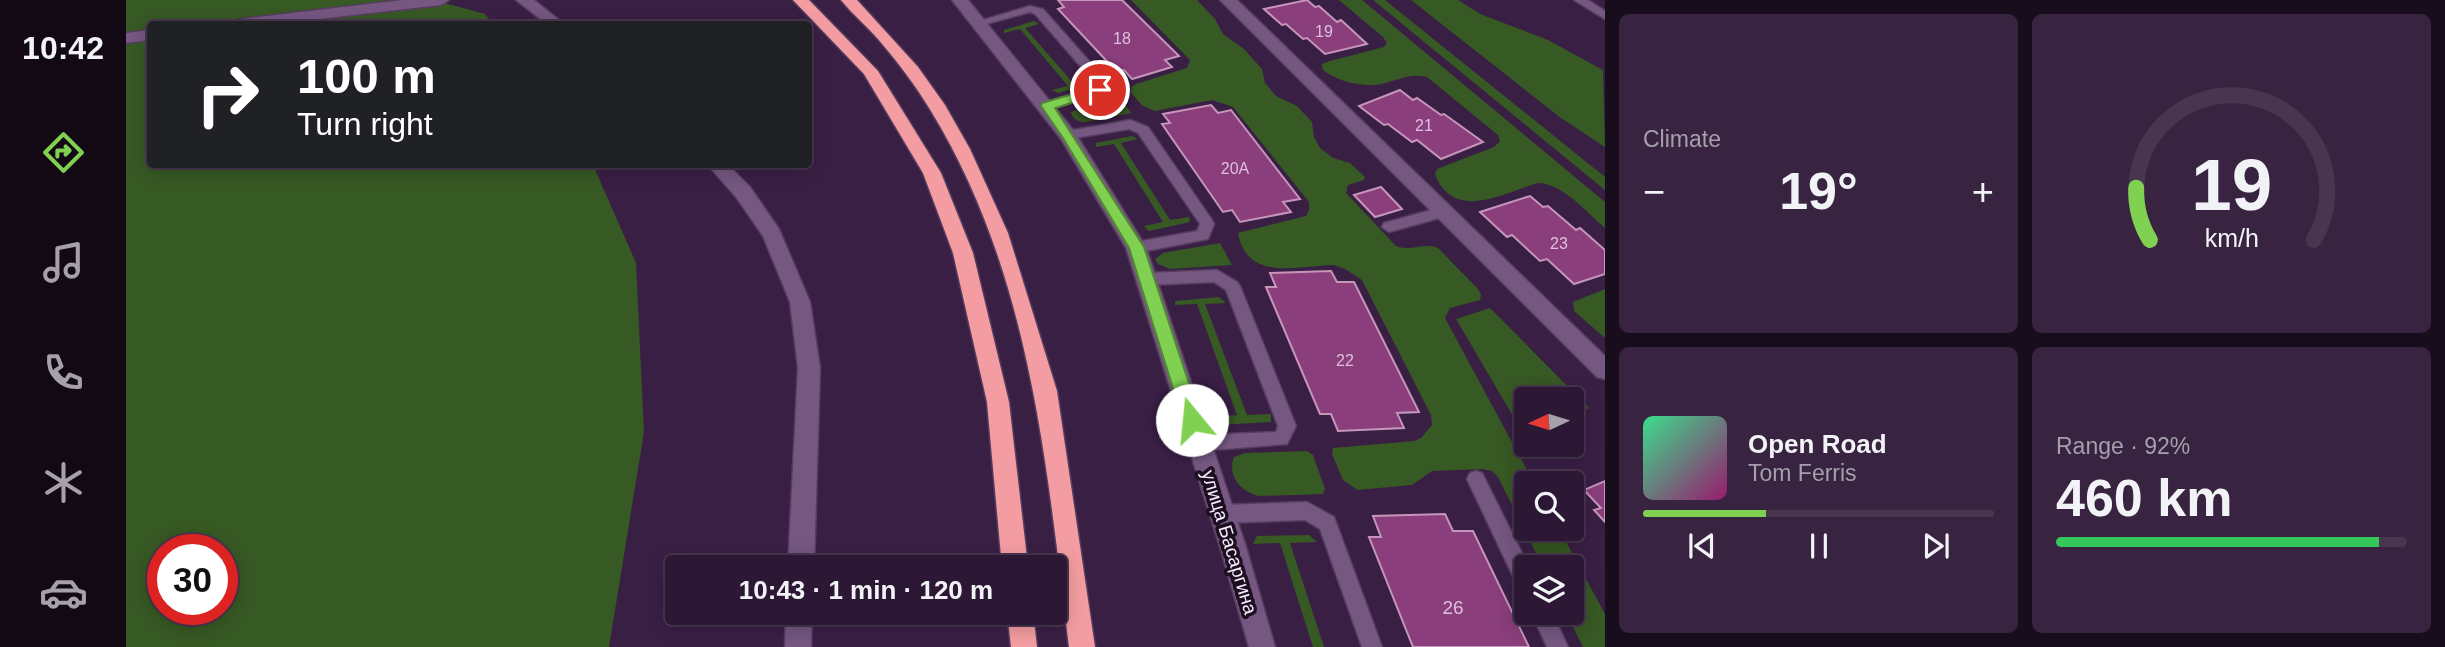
<!DOCTYPE html>
<meta charset="utf-8">
<style>
body{margin:0;font-family:Helvetica,sans-serif;background:#382440;color:#f1f3f6;height:100vh;display:flex;flex-direction:column;font-size:26px;white-space:nowrap}
*{box-sizing:border-box;margin:0}
p{font-size:23px;color:#a69fac}
.icon{flex:none;width:38px;height:38px;fill:none;stroke:currentColor;stroke-width:2;stroke-linecap:round;stroke-linejoin:round}
.map{position:relative;flex:1;overflow:hidden}
.drawer{display:flex;flex-direction:column;gap:14px;padding:14px;background:#180d1d;width:840px}
.drawer>*{flex:none}
.hud{position:absolute;left:21px;top:21px;width:665px;height:147px;border-radius:7px;box-shadow:0 4px 18px #0003,0 0 0 2px #48364f;background:#202124;color:#fff;overflow:hidden}
.needle{width:46px;rotate:266deg}
.buttons{position:absolute;left:1388px;top:387px;display:grid;gap:14px}
.buttons a{display:grid;place-items:center;width:70px;height:70px;border-radius:7px;background:#2c1734;box-shadow:0 4px 18px #0003,0 0 0 2px #48364f;font-size:35px}
.speed{position:absolute;left:21px;top:534px;display:flex;gap:14px;font-size:35px;font-weight:700;text-align:center}
.speed>*{display:grid;place-content:center;width:91px;height:91px;border-radius:50%;background:#2c1734;box-shadow:0 4px 18px #0003,0 0 0 2px #48364f;line-height:1}
.speed .limit{border:10px solid #d22;background:#fff;color:#111}
.pin{position:absolute;display:grid;place-items:center;width:60px;height:60px;color:#fff;margin:-30px;border:4px solid #fff;border-radius:50%;box-shadow:0 2px 7px #0007}
.me{position:absolute;width:77px;margin:-38px;rotate:343deg;stroke-linejoin:round;filter:drop-shadow(0 0 5px #0008)}
.turn{display:flex;align-items:center;gap:24px;height:147px;padding:0 35px;font-size:32px}
.turn .icon{width:91px;height:91px;stroke-width:2.5}
.turn b{display:block;font-size:49px;line-height:60px}
.big{font-size:52px;font-weight:700;line-height:1.1}
.drawer .card{flex:1;display:flex;flex-direction:column;justify-content:center;gap:10px;min-width:0;padding:0 24px;border-radius:10px;background:#382440}
.drawer .dial{align-items:center;gap:0}
.dial svg{height:182px;overflow:visible;fill:none;stroke:#48364f;stroke-width:7;stroke-linecap:round;text-anchor:middle}
.dial text{fill:#f1f3f6;stroke:none}
.song{display:flex;align-items:center;gap:21px}
.cover{width:84px;height:84px;border-radius:10px;background:linear-gradient(135deg,hsl(150 70% 55%),hsl(320 70% 35%))}
.played{height:7px;border-radius:4px;background:linear-gradient(90deg,#80d051 35%,#48364f 35%)}
.keys{display:flex;justify-content:space-around;direction:ltr}
.heat{display:flex;justify-content:space-between;align-items:center;font-size:38px;direction:ltr}
.charge{height:10px;border-radius:5px;background:linear-gradient(90deg,#34c759 92%,#48364f 0)}
.drawer .tiles{flex:1;display:grid;gap:14px;grid-template-columns:repeat(2,1fr)}
.trip{position:absolute;left:539px;top:555px;width:402px;height:70px;border-radius:7px;background:#2c1734;box-shadow:0 4px 18px #0003,0 0 0 2px #48364f;font-weight:700;line-height:70px;text-align:center}
main{display:flex;flex:1;min-height:0}
.dock{display:flex;flex-direction:column;width:126px;justify-content:space-around;align-items:center;background:#120915;color:#a69fac}
.dock .icon{width:49px;height:49px}
.dock .selected{color:#80d051}
.dock b{font-size:32px;color:#f1f3f6}
.map>svg:first-child{display:block}
.green{fill:#375923;fill-rule:evenodd}
.building{fill:#8a3e7b;stroke:#c695b9;stroke-width:2}
.lines{fill:none;stroke-linecap:round;stroke-linejoin:round}
.lane-casing{stroke:#553d5e;stroke-width:3}
.street-casing{stroke:#553d5e;stroke-width:3}
.highway-casing{stroke:#553d5e;stroke-width:3}
.lane{fill:#755782;fill-rule:evenodd}
.street{fill:#755782;fill-rule:evenodd}
.highway{fill:#f39da2;fill-rule:evenodd}
.route{fill:#80d051;stroke:#538735;stroke-width:2}
.labels{text-anchor:middle;stroke-width:7;stroke-linejoin:round;paint-order:stroke}
.number-label{font-size:16px;fill:#ddc0de}
.street-label{font-size:19px;fill:#f9ebff;stroke:#1b0f20}
.near-number-label{font-size:19px;fill:#ddc0de}
</style>
<main>
<nav class="dock">
<b>10:42</b>
<svg class="icon selected" aria-label="directions" viewBox="0 0 24 24"><path d="M12 3l9 9-9 9-9-9zM9 14v-3h6M13 9l2 2-2 2"/></svg>
<svg class="icon" aria-label="music" viewBox="0 0 24 24"><path d="M9 18V5l10-2v13"/><circle cx="6" cy="18" r="3"/><circle cx="16" cy="16" r="3"/></svg>
<svg class="icon" aria-label="phone" viewBox="0 0 24 24"><path d="M5 4h4l2 5-3 2q2 4 5 5l2-3 5 2v4C11 20 4 13 5 4z"/></svg>
<svg class="icon" aria-label="climate" viewBox="0 0 24 24"><path d="M12 3v18M4 7l16 10M4 17L20 7"/></svg>
<svg class="icon" aria-label="car" viewBox="0 0 24 24"><path d="M5 17H2v-5l4-1 3-4h7l3 4 3 1v5h-3M9 17h6M6 11h13"/><circle cx="7" cy="17" r="2"/><circle cx="17" cy="17" r="2"/></svg>
</nav>
<div class="map">
<svg width="1479" height="647" viewBox="0 0 1479 647">
<rect width="100%" height="100%" fill="#3a1f45"/>
<g class="green">
<path d="M0 0H276L64 24H24V29L0 32Z"/>
<path d="M307 0 359 14 367 24H98Z"/>
<path d="M1005 0H1071L1089 19 1097 34 1118 49 1136 69 1139 83 1150 96 1171 106 1186 122 1188 137 1194 148 1207 158 1224 163 1239 177 1238 180 1222 185 1220 193 1270 246C1285 252 1298 242 1312 248L1352 289 1355 295 1354 300 1324 308 1319 318 1408 483H1400V528L1433 529 1479 614V647H1457L1440 613 1446 612V567H1417L1372 477 1366 471 1356 469 1306 471 1286 485 1231 490 1217 480 1206 454 1207 448 1288 441 1295 438 1306 425 1305 415 1236 280 1219 269 1208 265C1170 266 1121 282 1112 233L1180 216 1183 210V202L1107 107 1086 100 1029 111 1017 106 1005 93V87L1010 84 1061 68 1064 60Z"/>
<path d="M1213 0H1236L1479 202V228C1460 212 1437 183 1411 183 1377 194 1327 222 1309 174L1311 169 1368 147 1374 141 1372 135 1301 77C1285 73 1272 80 1256 84 1238 88 1210 81 1197 70L1196 64 1204 61 1258 47 1261 43 1257 37Z"/>
<path d="M1247 0H1259L1479 177V190Z"/>
<path d="M1285 0H1332L1354 14 1422 40 1477 70 1479 147 1435 118Z"/>
<path d="M908 21 913 24 899 28 948 84 963 80 964 84 932 93 926 90 942 86 894 29 878 33V30Z"/>
<path d="M24 33V164L467 165 510 263 518 432 483 647H0V36ZM37 550H96V609H37Z"/>
<path d="M990 96 994 97 1005 113 960 122C953 122 946 119 945 112Z"/>
<path d="M1006 136 1012 139 995 143 1044 220 1063 217 1064 222 1023 231 1018 226 1037 222 988 144 970 147V143Z"/>
<path d="M1094 243 1106 265 1044 269 1032 264 1029 259 1037 253Z"/>
<path d="M1479 289V338L1448 311 1447 302Z"/>
<path d="M1093 297 1100 303 1079 304 1121 415 1145 414V422L1092 425 1087 417 1111 415 1071 304 1049 305V301Z"/>
<path d="M1364 308 1463 408 1446 416V399H1400L1398 435 1330 319Z"/>
<path d="M1181 451 1187 455 1199 489 1197 494 1133 496C1114 491 1101 476 1108 457L1119 453Z"/>
<path d="M1183 535 1191 542 1164 543 1198 647H1187L1154 543 1127 544 1131 536Z"/>
</g>
<g class="building">
<path d="M932 0H996L1053 56 1039 60 1046 67 1006 79 998 70 991 72 932 9 938 7Z"/>
<path d="M1181 0 1189 7 1193 6 1211 22 1215 20 1241 44 1199 54 1181 38 1177 39 1160 24 1156 25 1138 9Z"/>
<path d="M1274 90 1287 100 1291 98 1315 115 1318 114 1357 142 1315 159 1291 140 1286 142 1262 124 1258 125 1233 106Z"/>
<path d="M1085 105 1092 113 1105 110 1174 199 1157 202 1165 212 1114 222 1106 210 1097 212 1036 124 1044 123 1037 114Z"/>
<path d="M1255 187 1276 209 1249 217 1228 195Z"/>
<path d="M1404 196 1417 207 1422 206 1450 230 1454 228 1479 250V274L1448 284 1421 259 1414 261 1386 235 1381 237 1354 212Z"/>
<path d="M1205 271 1211 282H1228L1293 412 1271 413 1278 428 1212 431 1205 414H1194L1140 287H1150L1144 273Z"/>
<path d="M1479 481V522L1468 510 1475 508 1458 490Z"/>
<path d="M1319 514 1327 531H1347L1403 647H1287L1243 537H1255L1247 516Z"/>
</g>
<g class="lines">
<g class="lane-casing">
<g id="lane">
<path d="M1448 0H1462L1479 11V19Z"/>
<path d="M904 6 917 9 979 79 981 82 978 93 921 110 916 109V103L968 88 969 83 909 14 904 12 853 26 847 23Z"/>
<path d="M1004 120 1022 127 1086 220 1088 224 1082 239 1010 253 1005 251 1003 247 1005 243 1071 231 1074 224 1012 133 1003 129 942 139 935 135 942 131Z"/>
<path d="M1316 207 1323 212 1321 216 1263 232 1256 227 1258 223Z"/>
<path d="M1091 270 1111 282 1114 286 1170 426 1161 444 1074 451 1068 449 1065 443 1068 437 1074 435 1150 432 1152 426 1100 290 1088 282 1022 285 1014 279 1022 273Z"/>
<path d="M1350 471 1356 473 1403 567H1400V592L1393 589 1341 479 1344 473Z"/>
<path d="M1181 502 1208 517 1256 647H1236L1194 529 1179 520 1096 523 1089 520 1087 514 1089 508 1096 505Z"/>
<path d="M1405 612H1426L1442 647H1421Z"/>
</g>
</g>
<g class="street-casing">
<g id="street">
<path d="M277 0H323L315 5 150 24H108L116 19Z"/>
<path d="M390 0H408L438 24H421Z"/>
<path d="M826 0H842L948 131 1020 247 1120 547 1149 647H1123L1094 547 1000 248 935 139Z"/>
<path d="M1094 0H1111L1479 356V379L1471 377Z"/>
<path d="M24 30V40L0 43V33Z"/>
<path d="M581 164H601L624 187 653 229 684 302 694 368 688 567H662L672 368 664 302 637 236 610 197Z"/>
<path d="M660 612H686L685 647H659Z"/>
</g>
</g>
<g class="highway-casing">
<g id="highway">
<path d="M667 0H683L752 71 815 173 847 253 883 402 902 567H876L861 402 827 253 797 173 738 74Z"/>
<path d="M715 0H731L792 67 819 105 844 149 882 233 931 391 969 647H943C920 462 905 275 805 111 790 86 771 61 752 39 740 25 726 14 715 0Z"/>
<path d="M881 612H907L911 647H885Z"/>
</g>
</g>
<use href="#lane" class="lane"/>
<use href="#street" class="street"/>
<use href="#highway" class="highway"/>
</g>
<path class="route" d="M974 86 978 87V93L929 108 1018 247 1075 420 1072 425 1066 428 1060 425 1057 420 1003 248 937 138 915 106 916 103Z"/>
<g class="labels">
<g class="number-label">
<text x="1198" y="37">19</text>
<text x="996" y="44">18</text>
<text x="1298" y="131">21</text>
<text x="1109" y="174">20А</text>
<text x="1433" y="249">23</text>
<text x="1219" y="366">22</text>
</g>
<g class="street-label">
<text transform="translate(1104 542) rotate(73)" y="7">улица Басаргина</text>
</g>
<g class="near-number-label">
<text x="1327" y="614">26</text>
</g>
</g>
</svg>
<div class="buttons">
<a><svg class="needle" viewBox="-14 -14 28 28"><path d="M0-13l5 13h-10z" fill="#e53935"/><path d="M0 13l5-13h-10z" fill="#a69fac"/></svg></a>
<a><svg class="icon" aria-label="search" viewBox="0 0 24 24"><circle cx="10" cy="10" r="6"/><path d="M15 15l6 6"/></svg></a>
<a><svg class="icon" aria-label="layers" viewBox="0 0 24 24"><path d="M12 4l9 5-9 5-9-5zM3 14l9 5 9-5"/></svg></a>
</div>
<div class="speed"><div class="limit">30</div></div>
<div class="pin" style="left:974px;top:90px;background:#d93025"><svg class="icon" aria-label="arrive" viewBox="0 0 24 24"><path d="M6 21V4h12l-3 4 3 4H6"/></svg></div>
<svg class="me" style="left:1066px;top:420px" viewBox="-20 -20 40 40"><circle r="19" fill="#fff"/><path d="M0-13L10 11 0 6-10 11z" fill="#80d051"/></svg>
<div class="trip">10:43 · 1 min · 120 m</div>
<div class="hud">
<div class="turn"><svg class="icon" aria-label="right" viewBox="0 0 24 24"><path d="M7 20v-9h11M14 6l5 5-5 5"/></svg><div><b>100 m</b>Turn right</div></div>
</div>
</div>
<section class="drawer">
<div class="tiles">
<div class="card"><p>Climate</p>
<div class="heat"><a>−</a><b class="big">19°</b><a>+</a></div>
</div>
<div class="card dial"><svg viewBox="0 0 100 80">
<path d="M14 69A42 42 0 1 1 86 69"/>
<path d="M14 69A42 42 0 0 1 8 46" stroke="#80d051"/>
<text x="50" y="56" font-size="32" font-weight="700">19</text>
<text x="50" y="72" font-size="11">km/h</text>
</svg></div>
<div class="card">
<div class="song"><i class="cover"></i><div><b>Open Road</b><p>Tom Ferris</p></div></div>
<div class="played"></div>
<div class="keys"><svg class="icon" aria-label="previous" viewBox="0 0 24 24"><path d="M18 5L8 12l10 7zM5 5v14"/></svg><svg class="icon" aria-label="pause" viewBox="0 0 24 24"><path d="M8 5v14M16 5v14"/></svg><svg class="icon" aria-label="next" viewBox="0 0 24 24"><path d="M6 5l10 7-10 7zM19 5v14"/></svg></div>
</div>
<div class="card"><p>Range · 92%</p><b class="big">460 km</b><div class="charge"></div></div>
</div>
</section>
</main>
